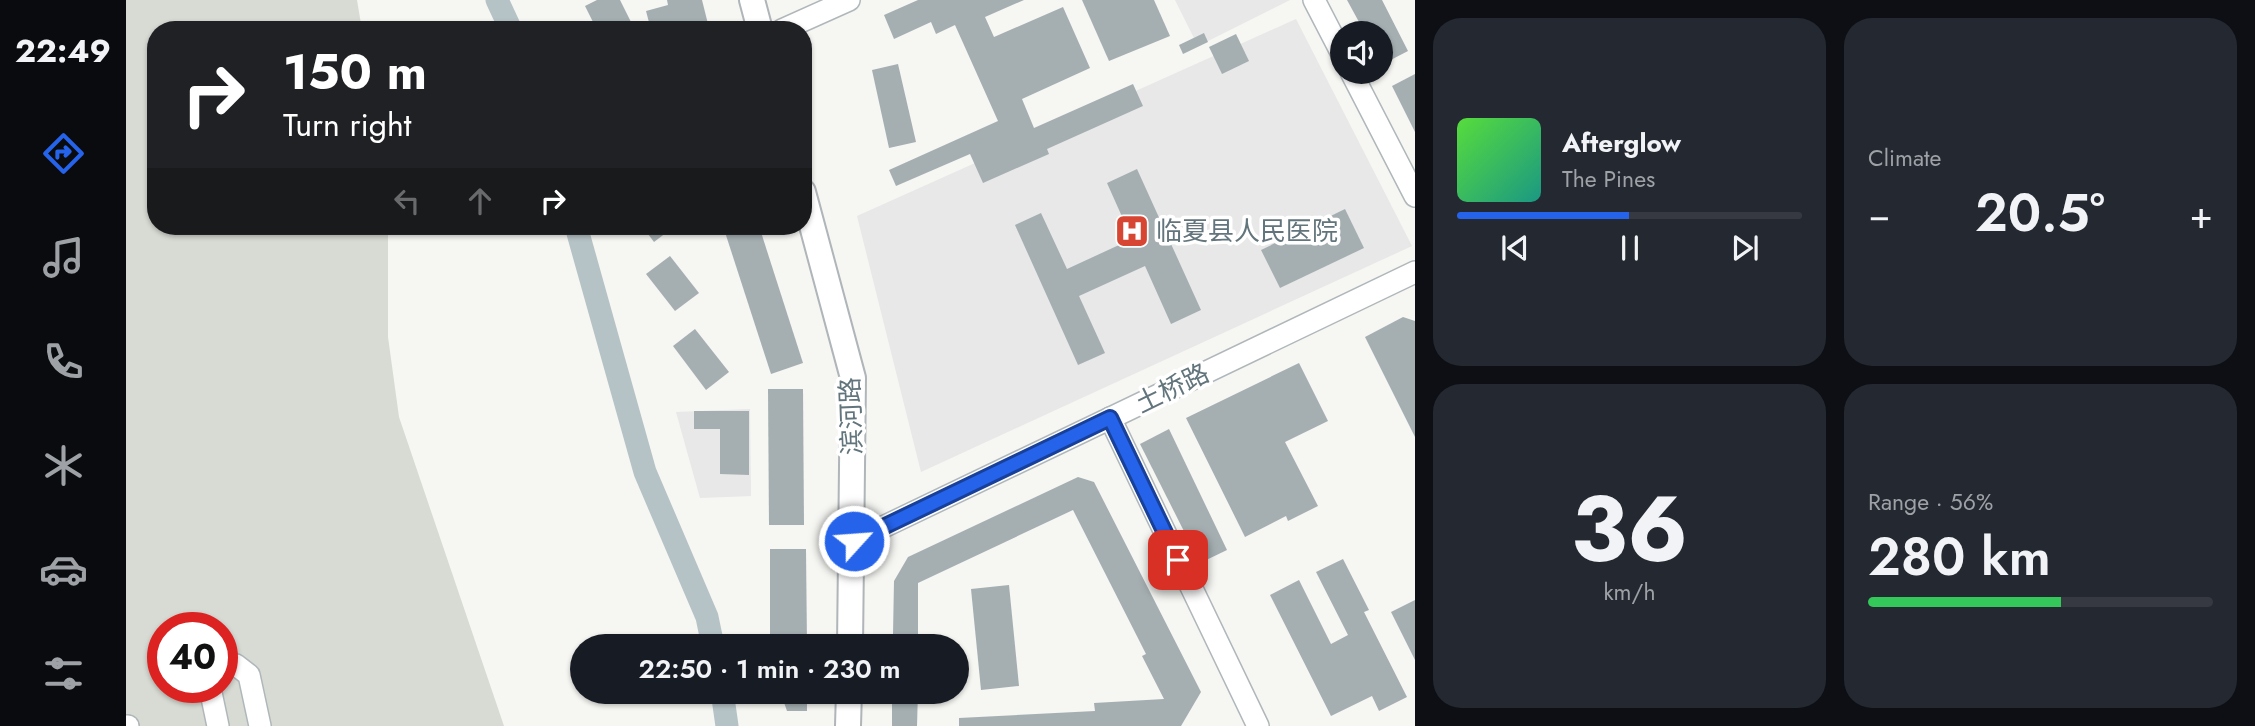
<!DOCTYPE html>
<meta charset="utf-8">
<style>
body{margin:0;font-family:Jost,"Noto Sans SC",sans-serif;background:#242831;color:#f1f3f6;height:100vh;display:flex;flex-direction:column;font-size:26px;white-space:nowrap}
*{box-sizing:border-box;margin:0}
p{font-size:23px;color:#9ea1a6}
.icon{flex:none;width:38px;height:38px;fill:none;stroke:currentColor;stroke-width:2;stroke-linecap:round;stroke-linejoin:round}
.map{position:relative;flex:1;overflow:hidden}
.details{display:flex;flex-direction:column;gap:18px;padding:18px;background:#0d0f14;width:840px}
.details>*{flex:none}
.banner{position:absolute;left:21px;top:21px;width:665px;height:214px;border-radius:28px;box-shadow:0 2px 5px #0004;background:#202124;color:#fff;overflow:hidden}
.fabs{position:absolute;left:1204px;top:21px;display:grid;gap:14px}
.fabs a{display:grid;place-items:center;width:63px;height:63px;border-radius:50%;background:#171b24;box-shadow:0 2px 5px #0004;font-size:35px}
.speed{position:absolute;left:21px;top:612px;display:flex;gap:14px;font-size:35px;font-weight:700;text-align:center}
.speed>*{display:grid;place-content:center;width:91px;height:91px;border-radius:50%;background:#171b24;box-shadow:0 2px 5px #0004;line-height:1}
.speed .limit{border:10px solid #d22;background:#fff;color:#111}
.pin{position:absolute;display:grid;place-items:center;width:60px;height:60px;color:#fff;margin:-30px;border-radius:14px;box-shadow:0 4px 10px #0006}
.me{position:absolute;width:77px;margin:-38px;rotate:64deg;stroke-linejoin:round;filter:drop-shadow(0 0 5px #0008)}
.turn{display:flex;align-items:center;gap:24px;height:147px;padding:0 21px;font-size:32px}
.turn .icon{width:91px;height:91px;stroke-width:2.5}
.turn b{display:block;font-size:49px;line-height:60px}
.lanes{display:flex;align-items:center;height:66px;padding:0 21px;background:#0003;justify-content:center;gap:35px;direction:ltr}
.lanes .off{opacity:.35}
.big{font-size:52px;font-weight:600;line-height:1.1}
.details .tile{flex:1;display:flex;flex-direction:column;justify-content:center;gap:10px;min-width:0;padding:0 24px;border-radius:28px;background:#242831}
.details .dial{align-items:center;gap:0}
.dial b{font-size:91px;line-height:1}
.song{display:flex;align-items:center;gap:21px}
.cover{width:84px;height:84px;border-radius:10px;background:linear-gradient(135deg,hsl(110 70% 55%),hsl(170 70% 35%))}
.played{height:7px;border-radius:4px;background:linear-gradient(90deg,#2563eb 50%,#363941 50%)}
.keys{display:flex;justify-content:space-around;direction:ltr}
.heat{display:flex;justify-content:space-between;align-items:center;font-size:38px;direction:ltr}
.charge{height:10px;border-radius:5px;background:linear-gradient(90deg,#34c759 56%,#363941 0)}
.details .tiles{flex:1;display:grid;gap:18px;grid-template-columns:repeat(2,1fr)}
.trip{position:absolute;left:444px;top:634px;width:399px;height:70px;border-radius:35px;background:#171b24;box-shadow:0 2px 5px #0004;font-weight:600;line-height:70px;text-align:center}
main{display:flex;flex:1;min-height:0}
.dock{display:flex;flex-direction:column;width:126px;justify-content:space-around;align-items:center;background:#090b0e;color:#9ea1a6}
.dock .icon{width:49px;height:49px}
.dock .active{color:#2563eb}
.dock b{font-size:32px;color:#f1f3f6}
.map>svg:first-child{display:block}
.built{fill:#e7e8e7}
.green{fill:#d7dbd3;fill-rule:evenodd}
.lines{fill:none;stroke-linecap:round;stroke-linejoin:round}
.river{stroke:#b6c3c6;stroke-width:23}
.building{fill:#a5afb2}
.secondary-casing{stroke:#b0b7ba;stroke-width:24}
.primary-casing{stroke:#afb5b8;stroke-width:28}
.secondary{stroke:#fff;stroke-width:21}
.primary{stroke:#fff;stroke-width:24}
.route-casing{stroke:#184099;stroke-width:18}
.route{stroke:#2563eb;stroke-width:12}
.labels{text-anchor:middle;stroke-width:7;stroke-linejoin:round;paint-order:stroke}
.poi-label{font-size:26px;fill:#63757c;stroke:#fff;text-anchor:start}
.street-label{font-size:26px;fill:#63757c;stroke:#fff}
</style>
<main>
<nav class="dock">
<b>22:49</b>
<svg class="icon active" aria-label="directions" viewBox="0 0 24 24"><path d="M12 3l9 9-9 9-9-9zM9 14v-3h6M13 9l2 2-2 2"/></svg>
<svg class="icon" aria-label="music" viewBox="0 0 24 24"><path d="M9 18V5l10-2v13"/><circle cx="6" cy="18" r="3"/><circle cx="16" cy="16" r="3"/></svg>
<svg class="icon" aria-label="phone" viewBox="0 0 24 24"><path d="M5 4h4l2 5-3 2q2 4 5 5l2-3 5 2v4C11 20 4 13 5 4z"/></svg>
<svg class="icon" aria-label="climate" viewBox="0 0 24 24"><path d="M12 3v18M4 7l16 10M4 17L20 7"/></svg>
<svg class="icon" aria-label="car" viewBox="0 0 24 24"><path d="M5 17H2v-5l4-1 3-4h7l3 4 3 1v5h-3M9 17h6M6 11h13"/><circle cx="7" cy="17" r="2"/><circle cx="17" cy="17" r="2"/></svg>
<svg class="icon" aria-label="filters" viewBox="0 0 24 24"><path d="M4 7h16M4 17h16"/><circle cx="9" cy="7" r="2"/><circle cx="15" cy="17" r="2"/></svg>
</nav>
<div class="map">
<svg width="1289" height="726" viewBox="0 0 1289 726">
<rect width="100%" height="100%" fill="#f6f6f3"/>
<g class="built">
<path d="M1049 0H1164L1072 46Z"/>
<path d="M1170 19 1286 246 795 472 731 216Z"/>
<path d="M624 409 625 496 574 498 550 412Z"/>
</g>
<path class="green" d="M0 0H231L236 30H30V226H262V337L273 417 378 726H0ZM37 628H96V688H37Z"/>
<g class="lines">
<g class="river">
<path d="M371 0 385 30"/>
<path d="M450 226 519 472 581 617 587 646"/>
<path d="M596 691 601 726"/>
</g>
</g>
<g class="building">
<path d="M471 0H494L507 26 500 30H471L459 6Z"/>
<path d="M541 0H576L583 28 525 30 520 11 542 5Z"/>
<path d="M792 0H898L859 17 868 37 937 7 964 68 896 99 908 128 1007 84 1017 106 921 149 923 154 857 183 844 154 770 186 763 170 872 121 829 25 810 34 805 22 768 39 758 15Z"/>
<path d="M956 0H1028L1044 36 983 61Z"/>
<path d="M1221 0H1256L1282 51 1255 65V33H1239Z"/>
<path d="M1078 33 1082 42 1057 54 1053 45Z"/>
<path d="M1110 34 1123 61 1096 74 1083 47Z"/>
<path d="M772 64 790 142 763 148 746 70Z"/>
<path d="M1289 74V132L1266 86Z"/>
<path d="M1011 169 1075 310 1045 324 1019 266 953 296 979 353 952 365 889 225 915 213 941 269 1006 239 981 183Z"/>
<path d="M1219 209 1238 248 1154 288 1135 250Z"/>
<path d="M516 226H549L528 242Z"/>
<path d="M597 226H633L677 363 645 374Z"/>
<path d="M544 256 573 293 549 311 520 274Z"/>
<path d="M1277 317 1289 321V437L1239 337Z"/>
<path d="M569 329 603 372 580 390 547 346Z"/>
<path d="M1173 363 1202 421 1159 442 1192 506 1162 521 1160 516 1119 537 1060 418Z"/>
<path d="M642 389H677L678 525H643Z"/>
<path d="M568 411H623V475L594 474V429H568Z"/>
<path d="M1043 429 1101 550 1074 563 1014 444Z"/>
<path d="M952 477 968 482 1075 692 1055 726H833V718L969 711 968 703 1038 699 1016 656 1020 654 947 510 792 583V634H767L768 581 782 557Z"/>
<path d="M644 549H680L681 646H644Z"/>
<path d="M1217 559 1243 610 1238 612 1281 697 1253 711 1246 696 1205 716 1144 595 1173 580 1205 644 1222 635 1190 572Z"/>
<path d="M883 585 893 686 855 690 845 589Z"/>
<path d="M1289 600V660L1265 612Z"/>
<path d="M654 691H681V711H661Z"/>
<path d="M766 691H792L791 726H766Z"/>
</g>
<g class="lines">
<g class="secondary-casing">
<g id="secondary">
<path d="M1188 0 1216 54"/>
<path d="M656 30 723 0"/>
<path d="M1225 72 1289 196"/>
<path d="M984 418 1132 726"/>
<path d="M728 541 1289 272"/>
<path d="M96 666 110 665 123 675 134 726"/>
<path d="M84 688 92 726"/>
<path d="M0 726H2"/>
</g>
</g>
<g class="primary-casing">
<g id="primary">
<path d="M626 0 634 30"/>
<path d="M677 192 727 378 724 646"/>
<path d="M722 726 723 691"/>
</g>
</g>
<use href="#secondary" class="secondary"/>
<use href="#primary" class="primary"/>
</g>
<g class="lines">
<g class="route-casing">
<path id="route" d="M728 541 984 418 1052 560"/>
</g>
<use href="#route" class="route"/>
</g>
<defs>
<g id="hospital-square" transform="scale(1.75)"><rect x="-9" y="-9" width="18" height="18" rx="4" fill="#d74533" stroke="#fff"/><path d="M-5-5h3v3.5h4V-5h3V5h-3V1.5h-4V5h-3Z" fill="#fff"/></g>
</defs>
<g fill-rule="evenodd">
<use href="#hospital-square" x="1006" y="231"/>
</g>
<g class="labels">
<g class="poi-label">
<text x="1030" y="240">临夏县人民医院</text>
</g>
<g class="street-label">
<text transform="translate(1046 388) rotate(-26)" y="9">土桥路</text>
<text transform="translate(725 416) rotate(-92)" y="9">滨河路</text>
</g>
</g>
</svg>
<div class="fabs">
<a><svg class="icon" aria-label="sound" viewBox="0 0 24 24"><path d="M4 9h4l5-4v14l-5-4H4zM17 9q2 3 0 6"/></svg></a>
</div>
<div class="speed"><div class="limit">40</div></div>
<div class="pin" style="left:1052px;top:560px;background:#d93025"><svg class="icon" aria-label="arrive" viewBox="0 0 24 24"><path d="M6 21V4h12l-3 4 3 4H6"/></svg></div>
<svg class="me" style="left:728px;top:541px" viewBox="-20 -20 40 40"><circle r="17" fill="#2563eb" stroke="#fff" stroke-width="3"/><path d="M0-11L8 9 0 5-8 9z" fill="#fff"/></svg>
<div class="trip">22:50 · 1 min · 230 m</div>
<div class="banner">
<div class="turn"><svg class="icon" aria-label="right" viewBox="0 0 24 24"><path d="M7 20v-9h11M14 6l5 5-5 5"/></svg><div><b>150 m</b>Turn right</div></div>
<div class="lanes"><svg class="icon off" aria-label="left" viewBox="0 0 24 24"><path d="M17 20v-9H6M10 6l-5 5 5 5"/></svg><svg class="icon off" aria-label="ahead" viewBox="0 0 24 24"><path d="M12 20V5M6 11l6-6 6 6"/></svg><svg class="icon" aria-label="right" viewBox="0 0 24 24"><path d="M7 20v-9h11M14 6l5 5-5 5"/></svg></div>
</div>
</div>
<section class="details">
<div class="tiles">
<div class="tile">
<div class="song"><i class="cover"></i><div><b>Afterglow</b><p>The Pines</p></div></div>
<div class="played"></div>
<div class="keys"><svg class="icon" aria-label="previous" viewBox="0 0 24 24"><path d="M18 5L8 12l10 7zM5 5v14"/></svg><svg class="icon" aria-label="pause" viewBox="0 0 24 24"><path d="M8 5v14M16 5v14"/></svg><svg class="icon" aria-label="next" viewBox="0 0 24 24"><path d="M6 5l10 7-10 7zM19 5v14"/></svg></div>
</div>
<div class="tile"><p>Climate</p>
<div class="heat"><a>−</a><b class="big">20.5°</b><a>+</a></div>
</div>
<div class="tile dial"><b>36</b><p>km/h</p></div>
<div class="tile"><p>Range · 56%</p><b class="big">280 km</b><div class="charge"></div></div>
</div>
</section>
</main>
